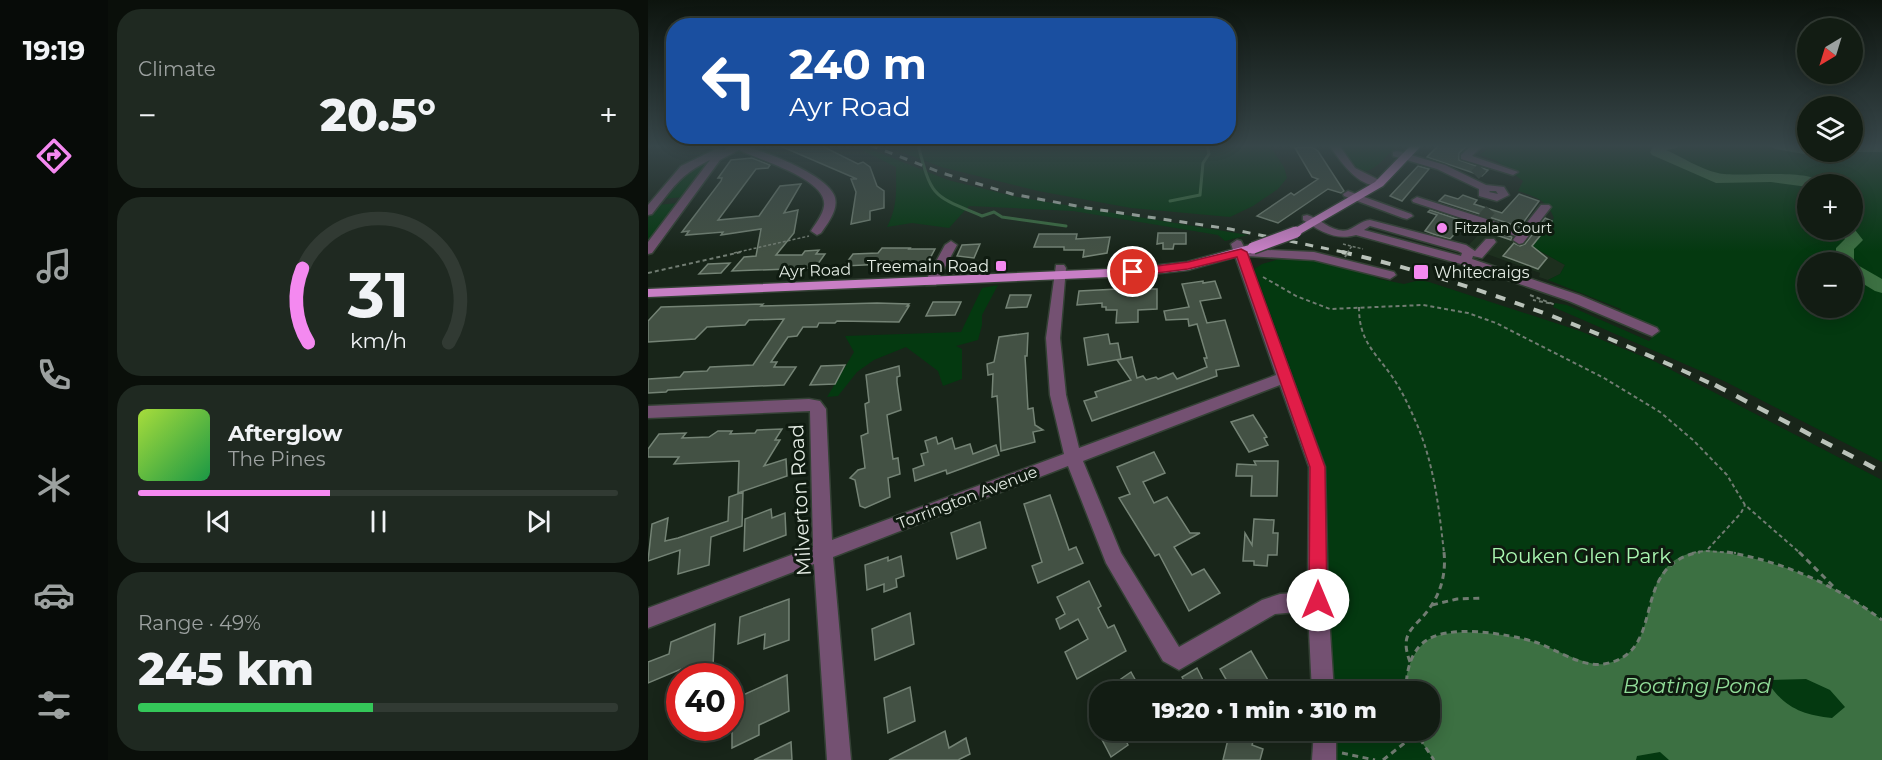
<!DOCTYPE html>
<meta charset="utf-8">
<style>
body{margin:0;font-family:Montserrat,sans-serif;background:#1f2921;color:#f1f3f6;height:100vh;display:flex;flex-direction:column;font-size:22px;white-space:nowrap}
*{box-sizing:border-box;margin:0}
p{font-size:20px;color:#9ca1a0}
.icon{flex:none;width:33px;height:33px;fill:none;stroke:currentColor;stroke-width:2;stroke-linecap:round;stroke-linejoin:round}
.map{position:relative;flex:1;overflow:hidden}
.details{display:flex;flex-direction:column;gap:9px;padding:9px;background:#0a0f0a;width:540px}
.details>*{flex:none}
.guide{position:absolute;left:18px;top:18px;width:570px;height:126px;border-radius:24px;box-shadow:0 3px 15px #0003,0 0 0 2px #313a33;background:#1a4fa0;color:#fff;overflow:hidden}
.needle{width:39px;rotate:218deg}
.tools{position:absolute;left:1149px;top:18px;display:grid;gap:12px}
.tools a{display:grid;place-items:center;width:66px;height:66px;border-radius:50%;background:#121c13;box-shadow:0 3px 15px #0003,0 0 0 2px #313a33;font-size:30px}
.speed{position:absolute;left:18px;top:663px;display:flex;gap:12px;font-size:30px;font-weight:700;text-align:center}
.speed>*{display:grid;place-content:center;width:78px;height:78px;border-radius:50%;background:#121c13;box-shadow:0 3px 15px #0003,0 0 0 2px #313a33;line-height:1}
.speed .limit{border:9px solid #d22;background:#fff;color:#111}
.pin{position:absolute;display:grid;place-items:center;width:51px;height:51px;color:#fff;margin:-26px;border:3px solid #fff;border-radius:50%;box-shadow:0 2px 6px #0007}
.me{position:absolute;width:66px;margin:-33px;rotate:0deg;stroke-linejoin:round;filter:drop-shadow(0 0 4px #0008)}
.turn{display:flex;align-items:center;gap:21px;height:126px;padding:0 24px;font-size:27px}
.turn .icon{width:78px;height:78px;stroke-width:2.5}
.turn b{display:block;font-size:42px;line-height:51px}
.big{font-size:45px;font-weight:800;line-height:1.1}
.details .widget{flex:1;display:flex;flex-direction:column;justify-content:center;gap:9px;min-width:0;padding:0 21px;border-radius:24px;background:#1f2921}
.details .dial{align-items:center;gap:0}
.dial svg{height:156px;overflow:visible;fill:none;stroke:#313a33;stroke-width:7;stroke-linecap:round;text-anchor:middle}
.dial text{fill:#f1f3f6;stroke:none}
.song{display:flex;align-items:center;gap:18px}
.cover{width:72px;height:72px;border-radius:9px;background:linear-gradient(135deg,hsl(80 70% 55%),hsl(140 70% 35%))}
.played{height:6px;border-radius:3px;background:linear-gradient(90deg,#f489f0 40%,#313a33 40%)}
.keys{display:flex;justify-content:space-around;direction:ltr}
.heat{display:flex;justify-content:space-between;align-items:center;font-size:33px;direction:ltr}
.charge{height:9px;border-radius:4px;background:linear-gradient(90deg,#34c759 49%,#313a33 0)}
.trip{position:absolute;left:441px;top:681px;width:351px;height:60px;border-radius:24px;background:#121c13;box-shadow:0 3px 15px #0003,0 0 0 2px #313a33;font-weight:800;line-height:60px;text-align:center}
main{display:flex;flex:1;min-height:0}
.tabs{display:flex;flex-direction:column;width:108px;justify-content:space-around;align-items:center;background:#070b08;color:#9ca1a0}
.tabs .icon{width:42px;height:42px}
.tabs .on{color:#f489f0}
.tabs b{font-size:27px;color:#f1f3f6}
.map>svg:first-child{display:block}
.built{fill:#1d2f1e}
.green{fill:#043910;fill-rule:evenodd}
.water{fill:#3c7042;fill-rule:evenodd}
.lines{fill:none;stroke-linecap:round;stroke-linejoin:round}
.stream{stroke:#3c7042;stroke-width:3}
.river{fill:#3c7042;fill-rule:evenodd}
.building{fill:#435144;stroke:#748375;stroke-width:1.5}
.minor-tunnel{stroke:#364337;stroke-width:11;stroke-dasharray:11 5;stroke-linecap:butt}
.minor-casing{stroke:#344135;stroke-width:3}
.major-casing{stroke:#344135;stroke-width:3}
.path-far2{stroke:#717c72;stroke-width:1.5;stroke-dasharray:3 2;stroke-linecap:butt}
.path-far1{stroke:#717c72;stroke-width:2;stroke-dasharray:4 3;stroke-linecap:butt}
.path{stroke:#717c72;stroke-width:3;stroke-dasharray:6 4.5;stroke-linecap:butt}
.minor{fill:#745172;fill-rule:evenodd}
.major{fill:#c87fc5;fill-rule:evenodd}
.rail-far2{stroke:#bac3ba;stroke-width:3;stroke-dasharray:8 8;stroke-linecap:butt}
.rail-far1{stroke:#bac3ba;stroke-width:4;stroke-dasharray:10 10;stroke-linecap:butt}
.rail{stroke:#bac3ba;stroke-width:4.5;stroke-dasharray:12 12;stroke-linecap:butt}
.major-bridge-casing{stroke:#344135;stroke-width:14;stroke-linecap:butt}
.path-bridge-far1{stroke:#717c72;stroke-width:1.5;stroke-dasharray:3 2;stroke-linecap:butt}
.path-bridge{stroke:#717c72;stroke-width:2;stroke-dasharray:4 3;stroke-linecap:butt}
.major-bridge{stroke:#c87fc5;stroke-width:11}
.route{fill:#e11d48;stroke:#92132f;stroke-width:1.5}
.poi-dot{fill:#f489f0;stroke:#0f1b10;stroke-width:2}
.labels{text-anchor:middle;stroke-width:6;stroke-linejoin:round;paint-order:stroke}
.far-poi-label{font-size:14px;fill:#e2eae2;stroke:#0f1b10;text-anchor:start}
.poi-label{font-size:16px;fill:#e2eae2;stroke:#0f1b10;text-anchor:end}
.street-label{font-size:16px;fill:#e2eae2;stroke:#0f1b10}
.near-street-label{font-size:20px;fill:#e2eae2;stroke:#0f1b10}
.near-park-label{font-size:20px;fill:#abf8b2;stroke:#0f1b10}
.near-water-label{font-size:21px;font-style:italic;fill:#92de99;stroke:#0f1b10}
</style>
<main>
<nav class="tabs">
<b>19:19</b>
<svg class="icon on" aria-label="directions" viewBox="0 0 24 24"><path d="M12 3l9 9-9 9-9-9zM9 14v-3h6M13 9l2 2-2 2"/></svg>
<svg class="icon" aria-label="music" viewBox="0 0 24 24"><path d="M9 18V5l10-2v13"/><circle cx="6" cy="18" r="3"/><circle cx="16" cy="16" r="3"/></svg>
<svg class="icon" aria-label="phone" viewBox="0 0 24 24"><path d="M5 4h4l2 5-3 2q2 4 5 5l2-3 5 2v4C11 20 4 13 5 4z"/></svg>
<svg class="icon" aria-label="climate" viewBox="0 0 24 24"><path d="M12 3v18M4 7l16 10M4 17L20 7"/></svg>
<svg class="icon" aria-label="car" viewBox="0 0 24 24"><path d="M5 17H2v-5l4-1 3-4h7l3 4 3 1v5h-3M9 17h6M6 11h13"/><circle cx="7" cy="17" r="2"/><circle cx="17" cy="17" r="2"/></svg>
<svg class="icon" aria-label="filters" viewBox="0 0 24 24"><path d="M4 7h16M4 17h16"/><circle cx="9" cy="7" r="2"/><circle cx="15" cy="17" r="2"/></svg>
</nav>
<section class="details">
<div class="widget"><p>Climate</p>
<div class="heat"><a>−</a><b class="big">20.5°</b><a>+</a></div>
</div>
<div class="widget dial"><svg viewBox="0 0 100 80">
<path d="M14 69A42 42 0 1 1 86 69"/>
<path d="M14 69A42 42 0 0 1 11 31" stroke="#f489f0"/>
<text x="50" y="56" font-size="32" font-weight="700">31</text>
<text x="50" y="72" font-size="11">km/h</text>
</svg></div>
<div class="widget">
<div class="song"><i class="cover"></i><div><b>Afterglow</b><p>The Pines</p></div></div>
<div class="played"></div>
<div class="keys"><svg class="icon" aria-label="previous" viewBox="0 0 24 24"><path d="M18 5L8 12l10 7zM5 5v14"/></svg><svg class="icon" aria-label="pause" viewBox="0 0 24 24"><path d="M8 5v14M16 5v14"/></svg><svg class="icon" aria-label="next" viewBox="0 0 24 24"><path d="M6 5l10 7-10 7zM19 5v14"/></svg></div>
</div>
<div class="widget"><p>Range · 49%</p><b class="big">245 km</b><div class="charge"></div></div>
</section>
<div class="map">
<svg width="1234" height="760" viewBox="0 0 1234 760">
<rect width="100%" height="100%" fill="#182519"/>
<path class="built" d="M835 230 883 246 917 265 912 274 900 280 891 277 892 273 819 247Z"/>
<g class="green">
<path d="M204 145H212L300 180 369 197 600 235 577 241 570 235 425 211 321 206 301 228 264 223 239 227C250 205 248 191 248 167Z"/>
<path d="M236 145H621L636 167 639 178 630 189 605 206 582 217 483 208 390 191 293 167Z"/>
<path d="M692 145H749C722 174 716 184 692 145Z"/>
<path d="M833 145H1159L1160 152H1204L1205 145H1234V462L1076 381 905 307 907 303 919 305 1001 341 1010 330 970 313 973 309 900 280 912 274 917 265 883 246 906 218C899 200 888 197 870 191L875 181 849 161 832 155 840 148ZM1160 184H1204V230H1160ZM1160 262H1204V308H1160Z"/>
<path d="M56 162 59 163 35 197 15 199 31 178Z"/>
<path d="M30 203 0 244V217L9 205Z"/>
<path d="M632 254 696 262 731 279 756 284 772 280 781 282 932 331 1008 362 1234 480V760H676L677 731 782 730V692L675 691 669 467 600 273 614 264 628 260Z"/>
<path d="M350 285 334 315V325L330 340 308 346 314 349V379L295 386 290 371 258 347 226 360 209 372 190 396 179 397 206 352 197 336 313 332 334 288Z"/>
</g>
<path class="water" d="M1060 550C1124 558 1182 580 1234 620V760H1021L1012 752 989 756 988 760H786L766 731 782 730V692L758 691C757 674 762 655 777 642 796 625 860 634 883 641 902 646 938 667 956 664 1011 655 991 591 1022 564 1033 554 1046 552 1060 550ZM1158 679 1182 690 1197 707 1184 718C1157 715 1139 709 1123 687L1124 680Z"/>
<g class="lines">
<g class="stream">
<path d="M270 145C284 198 284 195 334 216L346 212 354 217 418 226"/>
<path d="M522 201 552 195 555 163 561 154 559 145"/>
</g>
<g class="river">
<path d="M1006 145H1031L1029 148 1018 150C1034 157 1052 169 1070 173 1090 178 1162 167 1176 184H1160V187L1123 182 1068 183 1004 155 1002 152Z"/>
<path d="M1120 145 1160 146V152H1200L1196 159 1191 160 1127 149Z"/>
<path d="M1204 145H1234V152H1200H1204Z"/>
<path d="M1204 226 1215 240 1206 249V263L1234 279V293L1227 291 1204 277V262H1188V248L1197 239 1192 230H1204Z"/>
</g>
</g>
<g class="building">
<path d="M130 145H172L210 164 215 162 222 167 229 186 236 191V208L222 211V220L203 224 208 192 203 179H209Z"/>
<path d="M791 145H820L811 153V160L840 170 834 176 779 157Z"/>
<path d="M664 147 670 151 696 191 693 193 680 189 630 223 609 216 643 193 646 195 670 179 664 177 647 148Z"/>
<path d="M104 158 122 165 120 168 108 169 70 220 111 216 132 186 153 184 136 213 150 210 146 233 128 255H154L157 251 171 250 168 254H177L167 268 84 271 96 257 108 256 113 229 73 235 75 232 38 235 41 231 34 232 73 181 74 178H70L83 160Z"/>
<path d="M770 166 781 169 754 201 742 196Z"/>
<path d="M871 194 891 201 872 227 791 201 797 195 810 199 815 195 829 200 826 204 854 213Z"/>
<path d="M782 210 864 237 863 240 816 224 802 239 788 235 777 231 789 215 780 212Z"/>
<path d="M897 218 904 221 884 246 899 258 890 269 855 256 866 243 872 246 877 244Z"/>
<path d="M510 233H538V244H526L525 249H515V243L509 244Z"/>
<path d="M391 234H429L428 239 462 237 459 253 435 257 436 250H416V247H386Z"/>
<path d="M332 244 326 258 309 256 314 245Z"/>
<path d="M234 248H262L261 249H287L280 262 196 266 205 254 230 253Z"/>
<path d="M82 263 73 273 51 274 60 264Z"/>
<path d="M555 281V283L567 281 573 298 552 301 559 323 577 320 591 366 568 370 569 376 444 421 436 401 449 397 447 392 483 380 469 360 484 357 489 378 495 376 498 380 508 377 510 379 525 373 529 379 559 367 556 358H559L549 324 541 326 540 319 518 320 516 311 541 307 534 284Z"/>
<path d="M470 289H509V309L490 310V322L468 323 469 310H458V307H454V303L429 305 431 291Z"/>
<path d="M362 295H383L379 307 358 308Z"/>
<path d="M285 302H313L307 315 278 316Z"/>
<path d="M115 304 113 306 229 303 261 304 259 306H261L251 322 189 321 187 323H171L169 327H155L149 336 140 337 123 362H129L126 367H148L136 385 20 390 18 392 0 393V379L32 377 36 372 59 371 62 367 105 365 136 319 101 320 97 325 59 327 47 339 0 342V321L13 307Z"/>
<path d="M380 333 379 356H377L380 409 385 408 387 425 395 430 385 432 387 442 353 451 349 396 344 397 345 374 340 375 339 364 346 362 351 337Z"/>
<path d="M460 334 462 344 470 343 473 359 440 365 436 338Z"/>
<path d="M197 365 187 384 162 385 173 366Z"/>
<path d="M251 366 252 376 249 377V382L253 410 239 415 245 459 250 458 252 474 240 478 242 497 217 508 212 506 207 480 202 478 210 470 217 468 213 436 220 433 217 404 221 402 218 375Z"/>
<path d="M605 415 619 437 616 438 620 445 601 452 583 422Z"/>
<path d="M134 429 127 440H132L116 466 138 459 139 476 90 493 91 461 26 464 31 457H0V449L11 434 38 433 34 438 61 437 70 431H84L82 434 107 433 109 430Z"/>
<path d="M288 437 290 444 304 438 307 449 322 444 325 454 348 445 351 455 299 474 298 470 267 481 265 469 276 465 273 454 280 452 277 441Z"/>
<path d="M506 452 517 473 495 482 506 503 519 497 542 533H552L526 547 544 575 556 569 572 593 541 611 511 554 507 556 471 498 482 494 469 467Z"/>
<path d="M606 461H630L629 496H603L604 476H588L589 464 608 465Z"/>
<path d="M95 492 94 526 63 537 61 565 30 574 32 550 0 561 4 524 20 518 17 541 30 538 80 521 81 497Z"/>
<path d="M402 495 421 550 428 547 435 563 390 583 384 566 394 562 376 504Z"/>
<path d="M123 509 124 518 137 513 138 535 96 551 97 519Z"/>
<path d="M606 519 626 520 625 533H630L629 555H620L619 566 606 565V561H595L597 533 604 545Z"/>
<path d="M332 522 338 548 309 559 303 533Z"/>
<path d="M253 556 256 576 248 579 249 587 236 592V584L219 590 217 565 240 557V561Z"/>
<path d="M441 581 453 606 450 608 460 628 466 625 478 651 429 679 417 652 440 639 430 619 412 629 408 619 417 614 409 597Z"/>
<path d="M141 599V640L116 649 117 634 90 644 92 617Z"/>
<path d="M262 613 266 644 227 660 224 629Z"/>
<path d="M67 624 65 666 37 676 38 667 0 683V662L21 654 23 642Z"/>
<path d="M603 651 627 692H592L588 685 583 688 572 669Z"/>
<path d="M549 668 561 692H542L534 677Z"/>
<path d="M483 672 494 692H454Z"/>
<path d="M139 675 141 711 111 725V735L84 748V718L95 713V695Z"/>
<path d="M262 687 267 721 240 733 236 698Z"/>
<path d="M449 730H473L480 745 463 757Z"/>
<path d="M297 731 301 748 318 738 322 754 310 760H241Z"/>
<path d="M582 731 606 738 604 745 615 749 612 760H575Z"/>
<path d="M143 742 144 760H106Z"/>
</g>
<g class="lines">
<g class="minor-tunnel">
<path d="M827 175 834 168"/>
<path d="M835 218 843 209"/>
</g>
<g class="minor-casing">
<g id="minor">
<path d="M83 145C106 145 176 173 186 195 192 208 180 223 173 233L169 235 163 231C167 224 175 215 176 206 180 179 111 160 91 150L72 160 4 253 0 254V242L62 160C31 175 25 188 4 214L0 215V205L33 166 68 149 76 150Z"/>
<path d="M681 145H691L707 168 735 182V186C711 189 693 162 681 145Z"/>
<path d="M824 145H835L824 156 870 172 865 175 813 159V155Z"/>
<path d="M749 151 797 165 838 185 856 187 861 195 849 201 831 196V189L789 169 745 156V152ZM842 191H848L850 194 841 192Z"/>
<path d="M700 191 763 214 765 216 759 219 755 218 696 196 695 194Z"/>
<path d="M769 197 873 230 893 205H901L903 207 875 243 871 244 865 240 868 236 765 202 764 200Z"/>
<path d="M659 215C672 218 685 234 700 230 708 227 713 221 722 220L818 245 827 251 838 239H846L848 242 834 258 825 256 824 259 931 295 1009 328 1011 331 1004 336 999 334 921 301 813 264 708 235C688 241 672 231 655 220V216ZM722 226 810 251 814 253 813 256 716 230Z"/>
<path d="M589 240 593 241 597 249 666 252 746 272 748 275 742 279 666 260 599 256 677 467 680 601 686 692H664L660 611 627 614 531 670 515 661 458 563 420 466 185 557 203 760H179L166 564 0 628V608L165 547 162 411 0 418V406L161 399 172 401 178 409 184 540 416 454 402 395 398 338 408 265H416L418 268 412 338 418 395 431 448 628 375 583 244ZM632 385 661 467 660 592 632 594 614 600 531 647 473 553 435 461Z"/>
<path d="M303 241 309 245 289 282 288 285H278L277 282 297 245Z"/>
<path d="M666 730H688V760H664Z"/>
</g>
</g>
<g class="major-casing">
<g id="major">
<path d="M763 145H774L735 186 652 234H644V230L727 182Z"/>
<path d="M605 244 611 248 609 251 540 270 485 276 0 297V289L485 268 539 262Z"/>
</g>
</g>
<g class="path-far2">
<path d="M695 244 715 249"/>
<path d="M86 253 161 236"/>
</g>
<g class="path-far1">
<path d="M0 273 93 252"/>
<path d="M615 277 648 296 682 309 775 305 820 313 848 323 956 378 1012 412 1045 440 1079 475 1097 505 1152 553"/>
<path d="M882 295 905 304 885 300"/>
<path d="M711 307C711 340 725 350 743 375 753 389 760 404 767 420 786 462 791 508 796 553"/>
<path d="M1060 549 1093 513 1097 505"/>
<path d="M1044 553 1056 551 1088 553"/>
</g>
<g class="path">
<path d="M1079 552C1137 562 1187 585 1234 620"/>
<path d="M1151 552 1186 587"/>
<path d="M784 605 809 599 835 598"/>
<path d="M762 662C750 630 768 629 783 606 794 590 798 571 796 552"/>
<path d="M758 692C758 675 761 654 776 642 800 623 860 634 887 642 908 649 934 668 956 664 1022 653 978 566 1052 552"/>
<path d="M766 730 786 760"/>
<path d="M694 753 727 760"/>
<path d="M735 760 768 734"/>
</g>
<use href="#minor" class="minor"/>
<use href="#major" class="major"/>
<path class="rail-far2" d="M222 145 294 173 364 194 439 208 582 229 700 253"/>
<path class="rail-far1" d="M694 252C824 282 950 330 1070 387"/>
<path class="rail" d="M1067 385 1234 472"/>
<g class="major-bridge-casing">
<path id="major-bridge" d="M605 248 648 232"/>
</g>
<path class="path-bridge-far1" d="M699 253 704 246"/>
<path class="path-bridge" d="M697 257 700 252"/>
<use href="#major-bridge" class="major-bridge"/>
</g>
<linearGradient id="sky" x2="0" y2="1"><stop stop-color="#0d140e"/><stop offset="0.58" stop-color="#374649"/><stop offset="1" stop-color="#374649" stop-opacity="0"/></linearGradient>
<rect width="1234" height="252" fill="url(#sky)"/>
<path class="route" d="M593 249 599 252 677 467 679 600 677 606 670 609 664 606 661 600 662 467 589 257 540 269 485 276 480 272 485 269 540 262Z"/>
<g class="poi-dot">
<circle cx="794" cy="228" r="6"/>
<rect x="347" y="260" width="12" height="12" rx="3"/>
<rect x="765" y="264" width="16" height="16" rx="3"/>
</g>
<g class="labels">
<g class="far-poi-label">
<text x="806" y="233">Fitzalan Court</text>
</g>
<g class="poi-label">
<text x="341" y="272">Treemain Road</text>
<text x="786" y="278" text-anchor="start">Whitecraigs</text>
</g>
<g class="street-label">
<text transform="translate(167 270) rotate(-2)" y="6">Ayr Road</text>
<text transform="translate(319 497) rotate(-21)" y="6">Torrington Avenue</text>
</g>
<g class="near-street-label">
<text transform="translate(152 500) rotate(-93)" y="7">Milverton Road</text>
</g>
<g class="near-park-label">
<text x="933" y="563">Rouken Glen Park</text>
</g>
<g class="near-water-label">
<text x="1049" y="693">Boating Pond</text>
</g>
</g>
</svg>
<div class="tools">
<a><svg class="needle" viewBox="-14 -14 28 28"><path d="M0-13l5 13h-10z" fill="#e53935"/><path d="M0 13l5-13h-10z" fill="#9ca1a0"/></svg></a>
<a><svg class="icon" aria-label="layers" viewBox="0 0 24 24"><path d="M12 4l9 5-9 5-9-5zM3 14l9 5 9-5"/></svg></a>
<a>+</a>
<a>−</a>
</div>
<div class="speed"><div class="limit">40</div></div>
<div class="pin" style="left:485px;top:272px;background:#d93025"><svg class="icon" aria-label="arrive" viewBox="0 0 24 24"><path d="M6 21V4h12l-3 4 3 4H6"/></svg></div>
<svg class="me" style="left:670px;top:600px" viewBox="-20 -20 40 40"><circle r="19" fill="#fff"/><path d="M0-13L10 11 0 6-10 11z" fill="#e11d48"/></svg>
<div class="trip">19:20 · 1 min · 310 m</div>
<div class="guide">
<div class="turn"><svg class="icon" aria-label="left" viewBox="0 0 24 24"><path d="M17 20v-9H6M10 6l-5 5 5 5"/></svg><div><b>240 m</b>Ayr Road</div></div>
</div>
</div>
</main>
